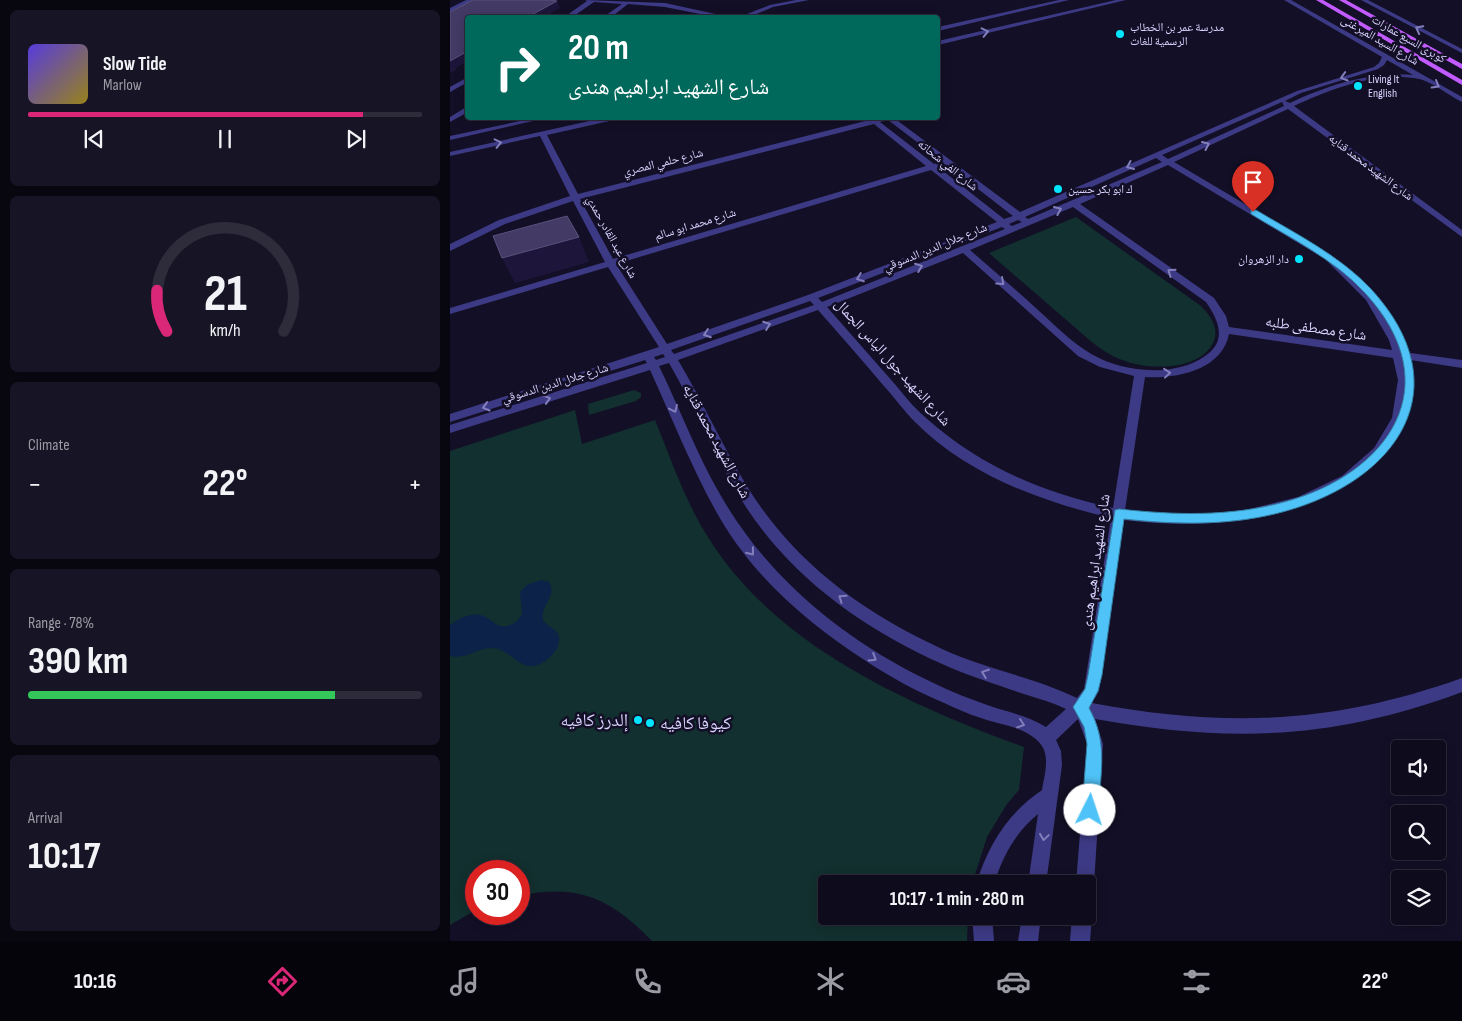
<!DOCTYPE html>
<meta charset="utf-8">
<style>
body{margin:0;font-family:"Sofia Sans Condensed","Noto Naskh Arabic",sans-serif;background:#171425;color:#f1f3f6;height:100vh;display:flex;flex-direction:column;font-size:19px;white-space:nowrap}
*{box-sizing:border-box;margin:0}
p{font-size:16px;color:#9b9ba3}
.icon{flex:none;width:28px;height:28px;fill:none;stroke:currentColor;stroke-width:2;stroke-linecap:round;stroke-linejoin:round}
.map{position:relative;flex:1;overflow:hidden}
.details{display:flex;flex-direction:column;gap:10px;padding:10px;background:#08060f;width:450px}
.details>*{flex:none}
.hud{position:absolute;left:15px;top:15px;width:475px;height:105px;border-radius:5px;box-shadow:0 2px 12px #0003,0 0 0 1px #2e2b3b;background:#00695c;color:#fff;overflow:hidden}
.controls{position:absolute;left:941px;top:740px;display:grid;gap:10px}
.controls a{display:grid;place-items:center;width:55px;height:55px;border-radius:5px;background:#0e0b1c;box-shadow:0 2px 12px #0003,0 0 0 1px #2e2b3b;font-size:25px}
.speed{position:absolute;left:15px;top:860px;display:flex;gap:10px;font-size:25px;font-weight:700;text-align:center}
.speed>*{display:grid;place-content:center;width:65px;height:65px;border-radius:50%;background:#0e0b1c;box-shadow:0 2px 12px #0003,0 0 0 1px #2e2b3b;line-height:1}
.speed .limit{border:8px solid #d22;background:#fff;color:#111}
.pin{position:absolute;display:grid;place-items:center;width:42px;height:42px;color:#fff;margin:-51px -21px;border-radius:50% 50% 50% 0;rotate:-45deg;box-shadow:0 0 5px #0007}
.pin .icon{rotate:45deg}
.me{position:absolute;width:55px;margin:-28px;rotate:4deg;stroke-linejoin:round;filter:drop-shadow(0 0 4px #0008)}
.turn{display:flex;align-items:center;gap:18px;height:105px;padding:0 20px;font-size:22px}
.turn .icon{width:65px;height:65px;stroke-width:2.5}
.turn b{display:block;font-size:35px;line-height:42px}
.big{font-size:38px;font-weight:700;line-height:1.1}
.details .widget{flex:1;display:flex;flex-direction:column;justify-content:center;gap:8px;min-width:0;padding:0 18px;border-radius:8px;background:#171425}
.details .dial{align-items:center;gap:0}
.dial svg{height:130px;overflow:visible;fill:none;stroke:#2e2b3b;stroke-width:7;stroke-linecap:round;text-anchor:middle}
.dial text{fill:#f1f3f6;stroke:none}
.song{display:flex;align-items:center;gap:15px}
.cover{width:60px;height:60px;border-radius:8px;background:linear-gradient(135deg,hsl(250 70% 55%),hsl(50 70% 35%))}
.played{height:5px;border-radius:2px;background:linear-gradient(90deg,#db2777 85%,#2e2b3b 85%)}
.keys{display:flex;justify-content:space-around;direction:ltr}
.heat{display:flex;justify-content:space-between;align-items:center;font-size:28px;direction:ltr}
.charge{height:8px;border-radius:4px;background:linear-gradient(90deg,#34c759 78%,#2e2b3b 0)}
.trip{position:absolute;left:368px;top:875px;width:278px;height:50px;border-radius:5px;background:#0e0b1c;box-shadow:0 2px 12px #0003,0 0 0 1px #2e2b3b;font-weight:700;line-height:50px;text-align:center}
.menu{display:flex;height:80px;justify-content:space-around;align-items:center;background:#06040b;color:#9b9ba3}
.menu .icon{width:35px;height:35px}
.menu .selected{color:#db2777}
.menu b{font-size:22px;color:#f1f3f6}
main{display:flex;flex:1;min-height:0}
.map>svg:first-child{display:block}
.green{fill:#12302f}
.water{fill:#0c2248}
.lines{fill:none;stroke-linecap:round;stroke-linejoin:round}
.minor{fill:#3d3a85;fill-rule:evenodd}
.major{fill:#c25bff;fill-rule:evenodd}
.shaded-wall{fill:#1d163a}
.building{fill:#433a66;stroke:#5a527e}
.oneway{stroke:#837fbc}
.route{fill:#4fc3f7;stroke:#337fa1}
.poi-dot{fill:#00e5ff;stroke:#130f26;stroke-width:2}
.labels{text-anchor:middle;stroke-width:5;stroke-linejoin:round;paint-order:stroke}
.far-poi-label{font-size:12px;fill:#d9d4ff;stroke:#130f26;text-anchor:start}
.far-street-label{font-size:12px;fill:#d9d4ff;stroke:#130f26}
.street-label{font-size:15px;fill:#d9d4ff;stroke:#130f26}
.near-poi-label{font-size:18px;fill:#d9d4ff;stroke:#130f26;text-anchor:end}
</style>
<main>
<section class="details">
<div class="widget">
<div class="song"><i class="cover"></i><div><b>Slow Tide</b><p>Marlow</p></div></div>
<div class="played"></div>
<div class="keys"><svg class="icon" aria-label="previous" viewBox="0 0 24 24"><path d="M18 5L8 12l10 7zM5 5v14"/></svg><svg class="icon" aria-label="pause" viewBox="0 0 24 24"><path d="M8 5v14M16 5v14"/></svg><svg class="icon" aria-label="next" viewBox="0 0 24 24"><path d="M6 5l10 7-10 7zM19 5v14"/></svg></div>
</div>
<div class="widget dial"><svg viewBox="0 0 100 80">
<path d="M14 69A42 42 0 1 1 86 69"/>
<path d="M14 69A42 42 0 0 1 8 44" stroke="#db2777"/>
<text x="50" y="56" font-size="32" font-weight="700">21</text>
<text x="50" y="72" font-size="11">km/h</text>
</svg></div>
<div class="widget"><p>Climate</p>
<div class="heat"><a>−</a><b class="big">22°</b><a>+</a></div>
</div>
<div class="widget"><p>Range · 78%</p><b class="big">390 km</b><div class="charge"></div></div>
<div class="widget"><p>Arrival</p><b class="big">10:17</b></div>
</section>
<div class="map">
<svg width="1012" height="941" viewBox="0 0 1012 941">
<rect width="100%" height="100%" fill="#130f26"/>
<g class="green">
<path d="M626 217 751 306C761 316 770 329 763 343 757 356 742 362 729 365 710 368 690 367 672 360 650 352 632 333 614 318 589 296 564 275 539 253Z"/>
<path d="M184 390 191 393V397L186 401 139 415 138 404Z"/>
<path d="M125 410 132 444 205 420C221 459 235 501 258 537 325 646 459 705 574 747L569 790 557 804 537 837 522 884H376V916H518L517 941H202C161 899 128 883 69 896V871H26V910L0 925V451Z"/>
</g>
<path class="water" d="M91 580 99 582C108 595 90 605 93 620 96 625 100 626 105 630 114 638 107 651 100 657 73 682 64 648 41 648 27 648 15 660 0 656V625C9 619 18 613 30 615 43 617 46 632 62 624 67 622 70 618 72 613L70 592 77 585Z"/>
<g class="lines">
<g class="minor">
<path d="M16 0H23L0 12V8Z"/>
<path d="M135 0 215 3 284 18H270L215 7 178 4 160 18H152L172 4 144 2 121 18H113L137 1Z"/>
<path d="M346 0H359L323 7 297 18H287L320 5Z"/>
<path d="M609 0H619L488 31V27Z"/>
<path d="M666 0H676L488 45V41Z"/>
<path d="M834 0H841L1012 97V102L1010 101C999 95 980 81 969 79 927 71 881 89 844 106L1012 230V237L838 109 724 162 881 255 923 296 950 340 953 352 1012 360V368L954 359C961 388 958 410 943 436 893 522 763 531 674 520L649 691 642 703C775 728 884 724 1012 678V692C883 740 780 743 645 719L653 744 644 884 642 891 636 893V884H626L637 744 628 719 606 740 611 751 612 765 596 884H578L588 814C565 833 553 856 544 884H526C539 844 557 814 592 790 594 777 600 758 592 746 579 727 550 725 531 718 518 714 505 708 492 702 466 691 440 677 416 661 359 624 306 579 271 520 243 472 223 420 200 370L0 433V425L197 363 195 360 0 422V414L209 347 158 267 0 314V308L155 262 123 201 55 224 0 251V244L49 220 120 196 90 136 0 156V152L153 118H164V120L97 135 128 194 419 120 418 118H444L570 212 847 91 924 67 929 63 932 57ZM937 60 963 75C919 72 878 85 840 103L835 101 851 93 928 69 934 65ZM832 102 834 106 718 159 712 155ZM438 120 492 161 484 164 430 122ZM424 124 476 166 163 259 130 199ZM706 158 712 162 578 219 575 217ZM497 165 563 216 554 219 488 167ZM718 165 875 259 916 300 939 340 942 350 779 327 776 316 764 298 630 204ZM481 170 547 222 358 295 217 344 166 264ZM623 207 756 302C767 318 777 338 759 353 746 364 730 368 714 370 693 371 670 368 651 359 627 348 608 328 588 310 566 290 543 270 520 250ZM568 220 572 222 562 226 559 224ZM552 227 555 229 372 302 368 298ZM513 253 628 356 650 367 684 376 663 508C592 492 531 467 476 418 464 408 453 394 443 382 421 357 399 332 377 307ZM360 301 364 305 224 354 221 350ZM368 310C390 335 412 360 433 385 444 397 454 411 465 422 518 475 590 501 661 518L634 689 627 698C584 677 535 669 492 649 411 612 341 560 295 483 271 443 252 400 228 360ZM779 334 943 358 948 380 942 418 924 448 892 476 848 497 796 510 753 514H709L675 510 695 377C727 379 772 370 779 334ZM213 354 215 357 206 360 204 357ZM219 363C243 405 262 449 286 491 331 568 401 621 481 659 506 671 533 680 559 689 578 696 598 700 616 709L596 727C575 714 551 711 529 702 506 694 485 684 463 673 385 632 315 573 271 496 247 455 230 409 209 366Z"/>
<path d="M911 0H918L1012 49V53Z"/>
<path d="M18 77V82L0 92V87Z"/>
<path d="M18 106V112L0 122V117Z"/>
<path d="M84 118H96L0 140V136Z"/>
<path d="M636 908 642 916 640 941H620L622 916H636Z"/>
<path d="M522 916H542L544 941H524Z"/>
<path d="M572 916H591L588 941H568Z"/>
</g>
<g class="major">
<path d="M866 0H873L1012 80V85Z"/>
<path d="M889 0H896L1012 64V69Z"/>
</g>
</g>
<g class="shaded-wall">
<path d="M107 1 110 8 93 18H76Z"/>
<path d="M18 51V61L6 68V70L0 73V61Z"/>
<path d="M129 237 139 262 65 283 52 258Z"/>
</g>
<g class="building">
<path d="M23 0H100L107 1 76 18H18V51L0 61V12Z"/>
<path d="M117 216 129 237 52 258 43 236Z"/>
</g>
<defs><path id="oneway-chevron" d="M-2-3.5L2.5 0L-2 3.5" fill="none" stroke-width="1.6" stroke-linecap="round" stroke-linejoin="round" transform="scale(1.25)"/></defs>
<g class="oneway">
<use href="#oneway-chevron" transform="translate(969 29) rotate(-152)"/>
<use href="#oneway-chevron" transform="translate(535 32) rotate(-13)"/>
<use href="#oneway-chevron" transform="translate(894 77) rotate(164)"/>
<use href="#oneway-chevron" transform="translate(986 85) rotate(30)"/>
<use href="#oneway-chevron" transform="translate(48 143) rotate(-13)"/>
<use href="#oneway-chevron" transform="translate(756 145) rotate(-24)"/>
<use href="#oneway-chevron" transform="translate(680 166) rotate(156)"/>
<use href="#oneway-chevron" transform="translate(608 210) rotate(-23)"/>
<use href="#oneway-chevron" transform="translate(469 267) rotate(-21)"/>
<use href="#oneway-chevron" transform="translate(721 272) rotate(-145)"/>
<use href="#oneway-chevron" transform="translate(410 278) rotate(159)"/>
<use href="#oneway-chevron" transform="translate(551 282) rotate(42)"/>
<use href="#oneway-chevron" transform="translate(317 325) rotate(-20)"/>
<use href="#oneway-chevron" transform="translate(257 334) rotate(160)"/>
<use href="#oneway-chevron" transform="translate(717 373) rotate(-6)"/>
<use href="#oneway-chevron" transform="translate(97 399) rotate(-17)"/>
<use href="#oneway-chevron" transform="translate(36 407) rotate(163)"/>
<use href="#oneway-chevron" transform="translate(224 409) rotate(65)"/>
<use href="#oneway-chevron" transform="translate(301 552) rotate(52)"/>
<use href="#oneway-chevron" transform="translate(392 598) rotate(-145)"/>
<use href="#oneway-chevron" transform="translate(423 658) rotate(32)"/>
<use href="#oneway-chevron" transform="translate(535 673) rotate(-159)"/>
<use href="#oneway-chevron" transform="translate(571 724) rotate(19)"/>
<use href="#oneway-chevron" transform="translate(594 837) rotate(98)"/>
</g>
<path class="route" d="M801 210H806C846 234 889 255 921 289 1012 388 947 480 836 511 783 526 728 525 674 519L652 675 648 691 639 708C658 742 651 772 648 810L646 815 640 818 635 815 632 810 637 744 634 727 623 707 635 689 638 675 665 510 669 509C724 515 780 517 834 502 939 474 1000 385 915 293 884 259 840 238 801 214Z"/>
<g class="poi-dot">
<circle cx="670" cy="34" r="5"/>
<circle cx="908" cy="86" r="5"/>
<circle cx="608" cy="189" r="5"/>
<circle cx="849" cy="259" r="5"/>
<circle cx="188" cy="720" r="5"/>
<circle cx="200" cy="723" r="5"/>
</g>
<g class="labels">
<g class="far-poi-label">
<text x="680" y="31">مدرسة عمر بن الخطاب<tspan x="680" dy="14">الرسمية للغات</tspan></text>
<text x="918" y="83">Living It<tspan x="918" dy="14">English</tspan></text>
<text x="618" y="193">ك ابو بكر حسين</text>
<text x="839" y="263" text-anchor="end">دار الزهروان</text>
</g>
<g class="far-street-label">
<text transform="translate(959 39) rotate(30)" y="4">كوبرى السبع عمارات</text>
<text transform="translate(930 40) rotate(30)" y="4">شارع السيد الميرغنى</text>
<text transform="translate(213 162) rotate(-14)" y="4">شارع حلمي المصري</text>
<text transform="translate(498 165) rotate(39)" y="4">شارع الفي شحاته</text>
<text transform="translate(921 167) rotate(37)" y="4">شارع الشهيد محمد قنايه</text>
<text transform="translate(245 224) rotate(-17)" y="4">شارع محمد ابو سالم</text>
<text transform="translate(162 237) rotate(61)" y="4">شارع عبد القادر حمدي</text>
<text transform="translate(485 247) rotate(-22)" y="4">شارع جلال الدين الدسوقي</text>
<text transform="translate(105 383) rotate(-17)" y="4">شارع جلال الدين الدسوقي</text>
</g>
<g class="street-label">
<text transform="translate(866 328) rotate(8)" y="5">شارع مصطفى طلبه</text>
<text transform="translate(443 362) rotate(48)" y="5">شارع الشهيد جول الياس الجمال</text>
<text transform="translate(267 441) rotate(62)" y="5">شارع الشهيد محمد قنايه</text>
<text transform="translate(645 562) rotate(-82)" y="5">شارع الشهيد ابراهيم هندى</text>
</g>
<g class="near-poi-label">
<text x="178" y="726">إلدرز كافيه</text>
<text x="210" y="729" text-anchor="start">كيوفا كافيه</text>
</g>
</g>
</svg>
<div class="controls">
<a><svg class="icon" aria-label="sound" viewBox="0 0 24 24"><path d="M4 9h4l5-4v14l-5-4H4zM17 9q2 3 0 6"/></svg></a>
<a><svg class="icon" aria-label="search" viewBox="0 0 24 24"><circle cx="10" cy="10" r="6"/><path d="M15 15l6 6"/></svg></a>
<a><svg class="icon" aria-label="layers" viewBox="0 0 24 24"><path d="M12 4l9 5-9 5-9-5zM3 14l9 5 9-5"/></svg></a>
</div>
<div class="speed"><div class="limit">30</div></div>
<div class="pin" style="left:803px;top:212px;background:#d93025"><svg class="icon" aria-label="arrive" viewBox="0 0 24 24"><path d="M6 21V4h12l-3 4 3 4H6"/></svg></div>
<svg class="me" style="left:640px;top:810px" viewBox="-20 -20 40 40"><circle r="19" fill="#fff"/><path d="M0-13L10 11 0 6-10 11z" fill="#4fc3f7"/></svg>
<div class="trip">10:17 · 1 min · 280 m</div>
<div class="hud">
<div class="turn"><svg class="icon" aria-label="right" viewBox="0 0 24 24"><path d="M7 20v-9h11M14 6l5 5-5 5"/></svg><div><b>20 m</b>شارع الشهيد ابراهيم هندى</div></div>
</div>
</div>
</main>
<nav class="menu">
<b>10:16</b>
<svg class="icon selected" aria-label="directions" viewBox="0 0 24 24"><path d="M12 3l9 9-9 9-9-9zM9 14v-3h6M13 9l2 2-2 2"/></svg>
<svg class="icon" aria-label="music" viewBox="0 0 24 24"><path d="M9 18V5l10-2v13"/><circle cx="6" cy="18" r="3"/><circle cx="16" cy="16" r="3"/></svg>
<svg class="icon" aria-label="phone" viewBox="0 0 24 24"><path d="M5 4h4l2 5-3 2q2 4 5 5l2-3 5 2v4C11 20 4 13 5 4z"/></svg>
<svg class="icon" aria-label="climate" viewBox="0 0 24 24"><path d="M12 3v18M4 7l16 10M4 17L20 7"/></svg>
<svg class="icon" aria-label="car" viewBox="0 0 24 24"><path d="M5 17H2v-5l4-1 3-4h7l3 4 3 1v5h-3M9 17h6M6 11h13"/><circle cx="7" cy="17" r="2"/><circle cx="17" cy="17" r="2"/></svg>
<svg class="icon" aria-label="filters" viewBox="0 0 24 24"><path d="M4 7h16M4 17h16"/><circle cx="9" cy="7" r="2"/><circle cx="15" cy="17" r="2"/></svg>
<b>22°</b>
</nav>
